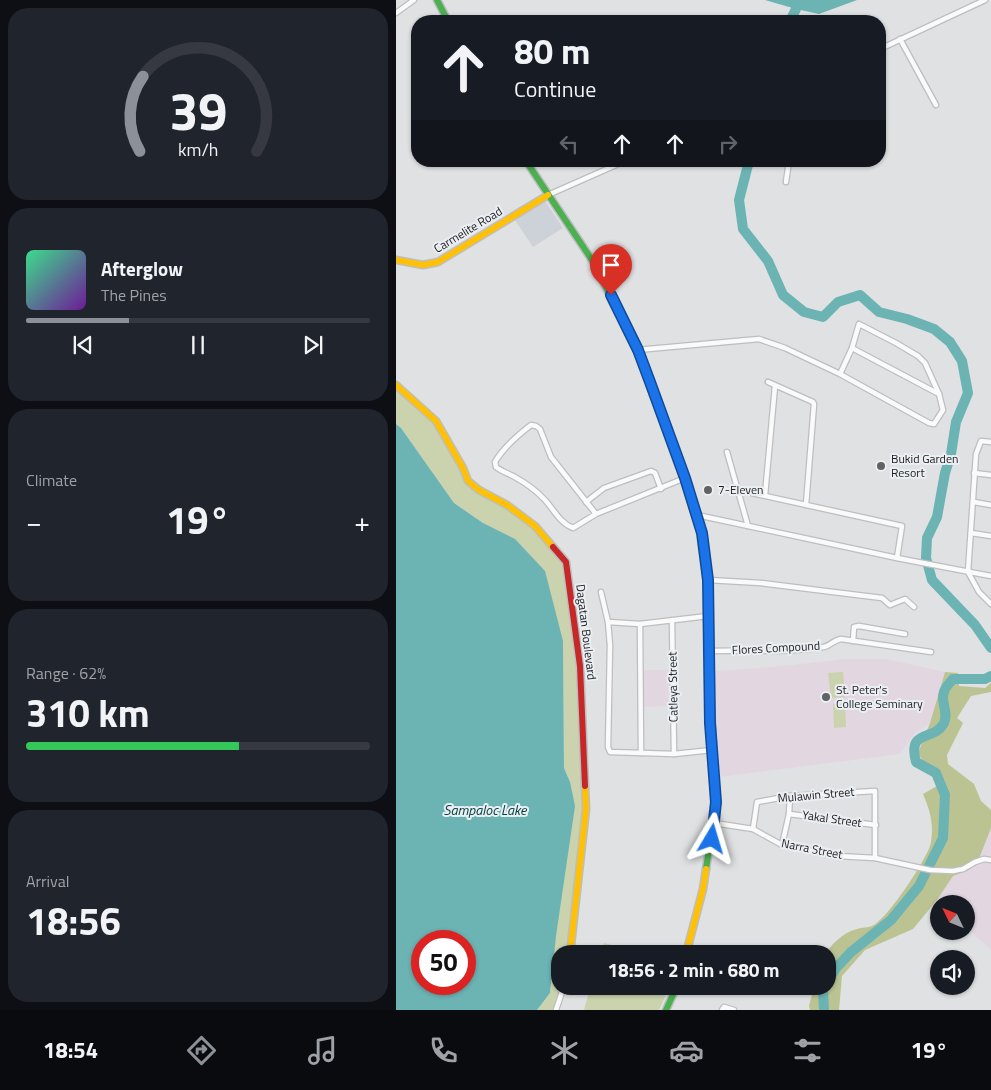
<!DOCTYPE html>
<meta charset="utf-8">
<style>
body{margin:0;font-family:"Titillium Web",sans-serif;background:#20242c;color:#f1f3f6;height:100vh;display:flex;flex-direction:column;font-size:19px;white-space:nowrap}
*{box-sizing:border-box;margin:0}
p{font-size:16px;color:#9ea1a6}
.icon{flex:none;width:28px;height:28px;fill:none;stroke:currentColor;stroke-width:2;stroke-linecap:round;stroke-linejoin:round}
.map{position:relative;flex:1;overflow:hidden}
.panel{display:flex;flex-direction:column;gap:8px;padding:8px;background:#0d0f14;width:396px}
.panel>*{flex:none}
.guide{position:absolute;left:15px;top:15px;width:475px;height:152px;border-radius:20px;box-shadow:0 1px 4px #0004;background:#171b24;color:#f1f3f6;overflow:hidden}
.needle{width:32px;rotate:313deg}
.fabs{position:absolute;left:534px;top:895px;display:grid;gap:10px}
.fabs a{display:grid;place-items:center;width:45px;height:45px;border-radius:50%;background:#171b24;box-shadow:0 1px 4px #0004;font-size:25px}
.speed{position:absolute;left:15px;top:930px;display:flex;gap:10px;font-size:25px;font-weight:700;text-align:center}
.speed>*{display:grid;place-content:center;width:65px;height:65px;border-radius:50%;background:#171b24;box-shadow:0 1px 4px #0004;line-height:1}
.speed .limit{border:8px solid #d22;background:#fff;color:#111}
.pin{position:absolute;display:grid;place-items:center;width:42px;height:42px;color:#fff;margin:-51px -21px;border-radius:50% 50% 50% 0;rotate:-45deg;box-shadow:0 0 5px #0007}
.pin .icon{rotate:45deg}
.me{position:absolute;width:55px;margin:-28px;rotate:7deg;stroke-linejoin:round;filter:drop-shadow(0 0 4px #0008)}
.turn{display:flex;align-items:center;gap:18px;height:105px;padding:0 20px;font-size:22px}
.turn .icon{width:65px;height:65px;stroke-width:2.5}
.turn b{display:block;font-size:35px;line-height:42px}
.lanes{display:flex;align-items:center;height:48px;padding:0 20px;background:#0003;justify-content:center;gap:25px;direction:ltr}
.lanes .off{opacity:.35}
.big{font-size:38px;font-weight:700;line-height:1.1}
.panel .tile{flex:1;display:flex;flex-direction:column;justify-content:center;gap:8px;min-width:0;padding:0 18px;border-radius:20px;background:#20242c}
.panel .dial{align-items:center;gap:0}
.dial svg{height:130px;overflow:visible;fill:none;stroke:#363941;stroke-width:7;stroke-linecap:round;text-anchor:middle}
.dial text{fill:#f1f3f6;stroke:none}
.song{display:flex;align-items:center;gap:15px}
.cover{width:60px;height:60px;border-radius:8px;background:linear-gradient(135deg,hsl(150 70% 55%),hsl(280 70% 35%))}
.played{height:5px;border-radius:2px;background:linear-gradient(90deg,#8c9099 30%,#363941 30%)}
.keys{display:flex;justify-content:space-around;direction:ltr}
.heat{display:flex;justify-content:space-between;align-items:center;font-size:28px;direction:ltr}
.charge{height:8px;border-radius:4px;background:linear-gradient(90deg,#34c759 62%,#363941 0)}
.trip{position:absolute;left:155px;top:945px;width:285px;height:50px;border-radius:20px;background:#171b24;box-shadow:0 1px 4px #0004;font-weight:700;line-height:50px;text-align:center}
.menu{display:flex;height:80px;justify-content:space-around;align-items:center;background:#090b0e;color:#9ea1a6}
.menu .icon{width:35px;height:35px}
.menu .on{color:#8c9099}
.menu b{font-size:22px;color:#f1f3f6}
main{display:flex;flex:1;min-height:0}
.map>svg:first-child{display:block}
.built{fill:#ccd2d7}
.education{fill:#e2d7e0}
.green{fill:#cbd2ae}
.forest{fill:#bbc393}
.water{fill:#6cb3b3;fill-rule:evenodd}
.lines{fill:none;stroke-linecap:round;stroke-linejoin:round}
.river{stroke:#6cb3b3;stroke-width:10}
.street-casing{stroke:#bdbec0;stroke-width:7}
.fast-casing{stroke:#bdbec0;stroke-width:9}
.slow-casing{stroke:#bdbec0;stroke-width:9}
.jam-casing{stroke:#bdbec0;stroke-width:9}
.street{stroke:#fafafb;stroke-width:4.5}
.fast{stroke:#4caf50;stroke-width:6}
.slow{stroke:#ffc107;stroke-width:6}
.jam{stroke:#c62828;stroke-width:6}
.route-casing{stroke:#114b97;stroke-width:12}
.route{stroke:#1a73e8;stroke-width:9}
.poi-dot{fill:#606264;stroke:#ebeef2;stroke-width:2}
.labels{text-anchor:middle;stroke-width:4;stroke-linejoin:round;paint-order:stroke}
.street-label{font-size:12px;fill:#1c1e1f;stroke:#ebeef2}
.poi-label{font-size:12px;fill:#1c1e1f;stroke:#ebeef2;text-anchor:start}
.water-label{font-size:14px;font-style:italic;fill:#024242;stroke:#ebeef2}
</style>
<main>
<section class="panel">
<div class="tile dial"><svg viewBox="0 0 100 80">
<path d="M14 69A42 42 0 1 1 86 69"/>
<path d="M14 69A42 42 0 0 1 16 23" stroke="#8c9099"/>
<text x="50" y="56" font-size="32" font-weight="700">39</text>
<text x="50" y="72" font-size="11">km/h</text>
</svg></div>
<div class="tile">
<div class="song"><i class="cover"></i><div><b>Afterglow</b><p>The Pines</p></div></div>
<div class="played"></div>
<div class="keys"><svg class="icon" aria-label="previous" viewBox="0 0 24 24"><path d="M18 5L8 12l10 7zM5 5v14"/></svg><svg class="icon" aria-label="pause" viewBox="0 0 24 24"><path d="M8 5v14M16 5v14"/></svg><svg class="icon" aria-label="next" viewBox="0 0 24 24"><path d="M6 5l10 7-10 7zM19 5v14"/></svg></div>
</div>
<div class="tile"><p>Climate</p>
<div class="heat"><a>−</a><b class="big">19°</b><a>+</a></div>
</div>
<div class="tile"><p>Range · 62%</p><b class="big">310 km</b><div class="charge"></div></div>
<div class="tile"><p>Arrival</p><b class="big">18:56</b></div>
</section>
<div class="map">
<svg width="595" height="1010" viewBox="0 0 595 1010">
<rect width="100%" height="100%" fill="#dfe1e3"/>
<path class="built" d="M149 201 167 228 137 247 119 220Z"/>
<g class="education">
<path d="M449 659H490L549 672 534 723 519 733 504 754 323 777 318 671 379 667Z"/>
<path d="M246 670H273L272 706 246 707Z"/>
<path d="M595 828V950L570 927V904H545L541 900 557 876 571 871 581 864Z"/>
</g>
<g class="green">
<path d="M0 385 40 421 72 481 139 526 170 562 184 666 190 809 174 954H164V986H168L160 1010H141L154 993 174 782 168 768 167 641 87 523 58 503 5 428 0 424Z"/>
<path d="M447 672 449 697 435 698 432 673Z"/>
<path d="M437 704H449L450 727 438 728Z"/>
<path d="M208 943 252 954H205Z"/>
<path d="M195 986H274L263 1010H188Z"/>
</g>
<path class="forest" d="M549 672 562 673 563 686 589 688 595 683V692L575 696 561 718 567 723 551 755 552 764 578 784 585 801 595 810V828L581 864 571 871 557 876 541 900 517 929 469 950 446 976 443 1010H414L413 1006 418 986H431V954H428C438 943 446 933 461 929 466 927 472 928 476 926 490 921 533 857 535 842 538 823 534 811 527 794L548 782 541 768 528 763 522 753 534 723Z"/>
<g class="water">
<path d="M369 0H461L423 14 400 9Z"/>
<path d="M0 424 5 428 58 503 87 523 119 539 149 571 167 641 168 768 174 782 179 806 160 936 154 993 141 1010H0ZM26 941H69V984H26Z"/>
</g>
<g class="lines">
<g class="river">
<path d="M394 21 400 9"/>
<path d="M353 161 343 200 347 229 372 261 387 295 408 312 427 317 442 302 464 295 483 312 511 319 538 329 554 342 566 361 572 393 560 422 555 454 549 473 541 517 531 538 530 558 536 580 579 625 595 648"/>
<path d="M431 983 440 968 455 952 495 920 523 886 547 838 549 795 540 773 520 762C511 728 538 742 548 723 553 712 544 702 548 692 549 687 554 683 557 679H589L595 676"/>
<path d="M428 1010 427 991 429 986"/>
</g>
<g class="street-casing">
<g id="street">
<path d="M0 13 18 0"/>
<path d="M504 39 540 105"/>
<path d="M484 49 589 0"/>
<path d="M390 182 393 161"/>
<path d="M152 195 229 161"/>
<path d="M456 348 543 394"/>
<path d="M241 350 363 339 389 348 444 374 533 423 538 424 547 410 543 394 529 363 522 356 500 343 463 324 456 348 444 374"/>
<path d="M372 382 417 402 418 404 410 505"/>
<path d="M595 442 585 441 580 454 572 572 583 592 595 604"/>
<path d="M331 452 352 526"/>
<path d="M578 473 595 475"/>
<path d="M342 490 506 526 501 558"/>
<path d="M369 495 379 386"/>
<path d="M190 502 208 488 255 471 259 473 265 489"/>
<path d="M578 502 595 505"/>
<path d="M200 514 155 457 144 429 140 426 135 425C122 435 107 448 99 462L100 467C105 471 111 473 117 476 128 482 140 490 149 500 158 510 164 523 177 528L200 514 289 478"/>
<path d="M301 515 501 558 595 576"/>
<path d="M575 533 595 536"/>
<path d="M312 580 365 583 429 591 486 598 494 605 509 599 518 607"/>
<path d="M205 592 212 622 214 645 212 747 214 752 278 754 316 750"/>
<path d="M276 621 278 754"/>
<path d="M212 622 244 624 312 616"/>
<path d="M244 624 245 753"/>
<path d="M457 641 458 627 463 626 509 634"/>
<path d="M312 651C350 650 391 653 428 647 435 645 438 640 445 639L535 652"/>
<path d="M393 814 480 825"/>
<path d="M318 823 357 829 386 845 441 856 479 858 534 870 557 871 567 869 579 862 588 859 595 860"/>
<path d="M357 829 361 802 394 796 479 791V858"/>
<path d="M386 845 393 814 394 796"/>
<path d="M160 1010 168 986"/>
<path d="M326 1010 328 1007 338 1010"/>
</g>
</g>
<g class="fast-casing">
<g id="fast">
<path d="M41 0 52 21"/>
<path d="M130 161 198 263 241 350 275 439"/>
<path d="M310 869 320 802 312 651V584"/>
<path d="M270 1010 281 986"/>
</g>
</g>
<g class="slow-casing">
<g id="slow">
<path d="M0 260 27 265 42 262 152 195"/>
<path d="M0 385 40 421 67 468 72 481 83 490 111 505 139 526 157 547"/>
<path d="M174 954 190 809 189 786"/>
<path d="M290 954 307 889 310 869"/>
</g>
</g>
<g class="jam-casing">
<g id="jam">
<path d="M275 439 306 533 312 584"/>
<path d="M157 547 170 562 184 666 189 786"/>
</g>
</g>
<use href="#street" class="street"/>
<use href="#fast" class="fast"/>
<use href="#slow" class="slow"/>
<use href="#jam" class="jam"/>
</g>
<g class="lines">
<g class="route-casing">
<path id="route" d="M215 295 242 350 254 382 289 478 306 533 312 580 314 723 320 802 316 839"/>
</g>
<use href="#route" class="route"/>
</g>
<g class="poi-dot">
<circle cx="485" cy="466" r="5"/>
<circle cx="312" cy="490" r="5"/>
<circle cx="430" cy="697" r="5"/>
</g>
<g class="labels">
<g class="street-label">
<text transform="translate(72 230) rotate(-31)" y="4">Carmelite Road</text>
<text transform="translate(190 632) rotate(83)" y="4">Dagatan Boulevard</text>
<text transform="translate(380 648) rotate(-3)" y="4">Flores Compound</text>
<text transform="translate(277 687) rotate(-91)" y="4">Catleya Street</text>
<text transform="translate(420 795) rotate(-5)" y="4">Mulawin Street</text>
<text transform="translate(436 819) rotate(8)" y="4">Yakal Street</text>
<text transform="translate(416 849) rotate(11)" y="4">Narra Street</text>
</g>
<g class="poi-label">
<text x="495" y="463">Bukid Garden<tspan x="495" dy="14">Resort</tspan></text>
<text x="322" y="494">7-Eleven</text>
<text x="440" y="694">St. Peter's<tspan x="440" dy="14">College Seminary</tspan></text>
</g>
<g class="water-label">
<text x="89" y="815">Sampaloc Lake</text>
</g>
</g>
</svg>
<div class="fabs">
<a><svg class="needle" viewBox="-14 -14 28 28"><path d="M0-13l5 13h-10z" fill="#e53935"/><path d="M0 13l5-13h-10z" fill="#9ea1a6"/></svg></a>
<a><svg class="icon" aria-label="sound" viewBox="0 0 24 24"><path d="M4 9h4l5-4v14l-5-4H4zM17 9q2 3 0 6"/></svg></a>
</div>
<div class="speed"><div class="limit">50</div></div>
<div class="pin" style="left:215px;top:295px;background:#d93025"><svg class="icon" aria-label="arrive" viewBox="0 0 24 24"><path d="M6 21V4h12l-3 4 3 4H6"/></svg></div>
<svg class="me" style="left:316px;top:839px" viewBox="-20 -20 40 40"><path d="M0-17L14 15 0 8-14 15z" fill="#1a73e8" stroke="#fff" stroke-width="4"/></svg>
<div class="trip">18:56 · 2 min · 680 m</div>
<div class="guide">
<div class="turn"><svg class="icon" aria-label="ahead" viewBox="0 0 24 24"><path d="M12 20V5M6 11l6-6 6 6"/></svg><div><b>80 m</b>Continue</div></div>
<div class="lanes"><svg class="icon off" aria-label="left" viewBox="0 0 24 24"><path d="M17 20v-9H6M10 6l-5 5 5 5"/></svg><svg class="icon" aria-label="ahead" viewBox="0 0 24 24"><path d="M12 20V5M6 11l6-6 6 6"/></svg><svg class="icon" aria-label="ahead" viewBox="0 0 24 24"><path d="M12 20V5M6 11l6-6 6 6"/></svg><svg class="icon off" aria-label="right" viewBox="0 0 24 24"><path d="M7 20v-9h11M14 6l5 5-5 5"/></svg></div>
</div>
</div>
</main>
<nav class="menu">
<b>18:54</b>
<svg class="icon on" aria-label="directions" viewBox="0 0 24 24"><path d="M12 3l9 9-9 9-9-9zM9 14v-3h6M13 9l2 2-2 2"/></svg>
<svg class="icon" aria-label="music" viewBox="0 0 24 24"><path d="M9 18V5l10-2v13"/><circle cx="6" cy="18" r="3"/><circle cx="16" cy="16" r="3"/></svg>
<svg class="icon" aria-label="phone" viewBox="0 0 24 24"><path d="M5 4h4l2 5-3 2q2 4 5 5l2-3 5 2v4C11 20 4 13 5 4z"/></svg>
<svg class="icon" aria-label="climate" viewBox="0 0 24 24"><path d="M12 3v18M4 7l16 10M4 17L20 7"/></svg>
<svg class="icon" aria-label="car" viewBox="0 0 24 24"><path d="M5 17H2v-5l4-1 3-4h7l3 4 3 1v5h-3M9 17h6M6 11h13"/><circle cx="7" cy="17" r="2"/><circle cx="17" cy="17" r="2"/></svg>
<svg class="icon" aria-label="filters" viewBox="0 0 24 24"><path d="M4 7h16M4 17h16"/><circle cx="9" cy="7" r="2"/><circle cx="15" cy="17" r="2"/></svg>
<b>19°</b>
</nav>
